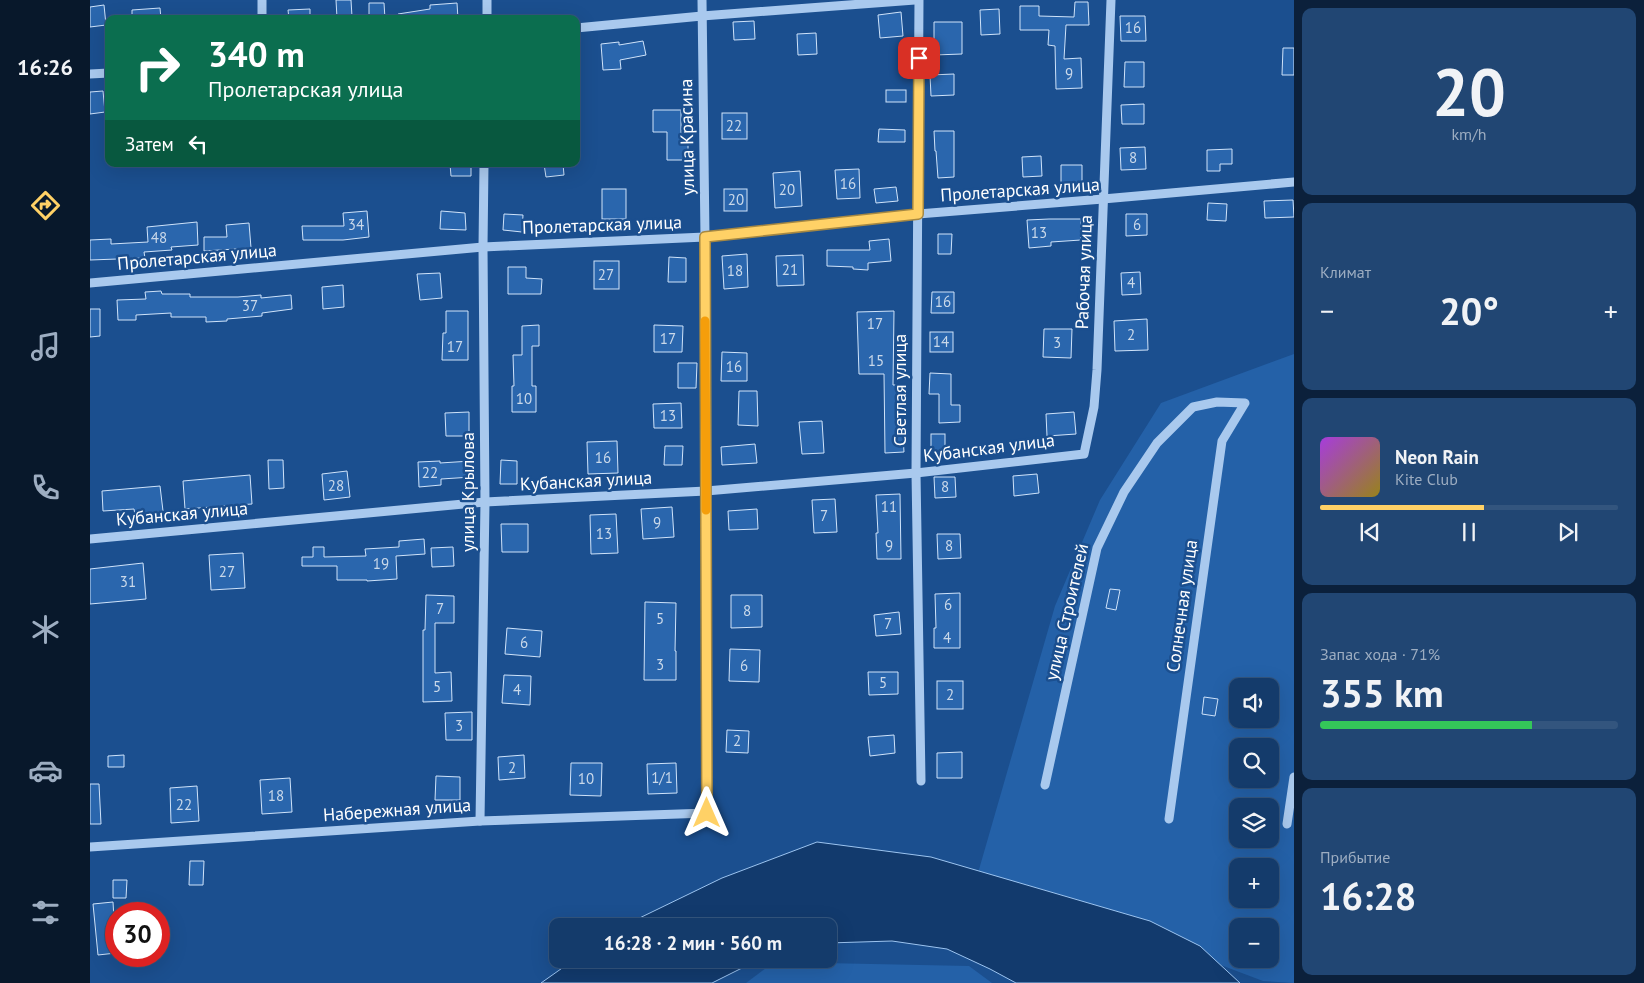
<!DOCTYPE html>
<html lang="ru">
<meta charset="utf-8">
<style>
body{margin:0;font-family:"PT Sans",sans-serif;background:#214673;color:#f1f3f6;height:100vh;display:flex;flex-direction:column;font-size:19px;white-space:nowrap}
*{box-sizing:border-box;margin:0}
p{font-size:16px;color:#9dadc1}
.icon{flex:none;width:28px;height:28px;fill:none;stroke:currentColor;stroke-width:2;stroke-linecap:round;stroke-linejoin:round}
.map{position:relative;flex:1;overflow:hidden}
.details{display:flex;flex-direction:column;gap:8px;padding:8px;background:#0b203b;width:350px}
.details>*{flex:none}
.banner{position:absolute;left:15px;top:15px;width:475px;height:152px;border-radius:10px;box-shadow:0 5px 20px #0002,0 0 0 1px #33557e;background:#0b6e4f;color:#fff;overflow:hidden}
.buttons{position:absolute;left:1139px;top:678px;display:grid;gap:10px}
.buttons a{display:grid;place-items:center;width:50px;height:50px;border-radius:10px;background:#143b6b;box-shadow:0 5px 20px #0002,0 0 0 1px #33557e;font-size:25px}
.speed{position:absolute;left:15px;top:902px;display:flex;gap:10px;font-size:25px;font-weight:700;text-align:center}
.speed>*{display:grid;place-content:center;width:65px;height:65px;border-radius:50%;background:#143b6b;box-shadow:0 5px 20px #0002,0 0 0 1px #33557e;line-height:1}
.speed .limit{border:8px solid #d22;background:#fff;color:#111}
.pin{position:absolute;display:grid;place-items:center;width:42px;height:42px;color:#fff;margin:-21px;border-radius:10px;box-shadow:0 2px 8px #0006}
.me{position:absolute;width:55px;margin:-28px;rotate:0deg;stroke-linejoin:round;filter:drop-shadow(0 0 4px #0008)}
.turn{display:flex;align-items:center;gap:18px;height:105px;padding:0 20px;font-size:22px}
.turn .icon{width:65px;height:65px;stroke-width:2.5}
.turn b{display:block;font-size:35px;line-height:42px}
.then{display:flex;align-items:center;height:48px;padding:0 20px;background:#0003;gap:10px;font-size:19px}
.big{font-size:38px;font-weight:600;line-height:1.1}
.details .tile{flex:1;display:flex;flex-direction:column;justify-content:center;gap:8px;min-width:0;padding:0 18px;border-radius:10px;background:#214673}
.details .dial{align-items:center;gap:0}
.dial b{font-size:65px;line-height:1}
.song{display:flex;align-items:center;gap:15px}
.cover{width:60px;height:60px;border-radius:8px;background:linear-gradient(135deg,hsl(280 70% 55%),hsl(50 70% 35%))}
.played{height:5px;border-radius:2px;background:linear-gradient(90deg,#ffd166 55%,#33557e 55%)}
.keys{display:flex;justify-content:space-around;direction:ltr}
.heat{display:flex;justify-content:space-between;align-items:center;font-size:28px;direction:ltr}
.charge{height:8px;border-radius:4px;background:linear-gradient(90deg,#34c759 71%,#33557e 0)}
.trip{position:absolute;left:459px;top:918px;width:288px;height:50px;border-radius:10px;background:#143b6b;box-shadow:0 5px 20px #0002,0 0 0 1px #33557e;font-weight:600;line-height:50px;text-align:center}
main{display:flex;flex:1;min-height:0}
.tab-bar{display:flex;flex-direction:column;width:90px;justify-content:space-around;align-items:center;background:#08182b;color:#9dadc1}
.tab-bar .icon{width:35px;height:35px}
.tab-bar .selected{color:#ffd166}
.tab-bar b{font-size:22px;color:#f1f3f6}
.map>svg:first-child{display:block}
.green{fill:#2461a8;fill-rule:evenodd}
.water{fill:#123a6d;stroke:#9cc4f0}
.building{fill:#2a66ad;stroke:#cfe3fa}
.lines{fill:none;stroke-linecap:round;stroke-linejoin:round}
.minor{stroke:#a9c9ee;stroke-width:9}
.route-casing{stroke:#a68842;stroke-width:12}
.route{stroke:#ffd166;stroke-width:9}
.slow{stroke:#f59e0b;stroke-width:9}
.labels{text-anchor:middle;stroke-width:5;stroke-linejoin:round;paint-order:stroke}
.number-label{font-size:15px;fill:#cad9ea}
.street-label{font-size:18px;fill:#fff;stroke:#1b4f8f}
</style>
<main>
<nav class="tab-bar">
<b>16:26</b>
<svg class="icon selected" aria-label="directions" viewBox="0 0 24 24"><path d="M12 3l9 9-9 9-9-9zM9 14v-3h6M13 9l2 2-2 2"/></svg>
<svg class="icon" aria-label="music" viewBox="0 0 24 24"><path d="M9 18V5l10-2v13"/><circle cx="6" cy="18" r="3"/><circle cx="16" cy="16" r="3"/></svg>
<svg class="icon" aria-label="phone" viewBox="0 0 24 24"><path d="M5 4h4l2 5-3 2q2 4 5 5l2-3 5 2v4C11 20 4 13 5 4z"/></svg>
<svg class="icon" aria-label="climate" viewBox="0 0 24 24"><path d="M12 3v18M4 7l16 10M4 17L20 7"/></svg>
<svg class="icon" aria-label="car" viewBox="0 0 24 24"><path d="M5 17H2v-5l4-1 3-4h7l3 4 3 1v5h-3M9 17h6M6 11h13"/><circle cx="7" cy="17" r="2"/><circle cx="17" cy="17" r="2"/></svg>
<svg class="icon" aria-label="filters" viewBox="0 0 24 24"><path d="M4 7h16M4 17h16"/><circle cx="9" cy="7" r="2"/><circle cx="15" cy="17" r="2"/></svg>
</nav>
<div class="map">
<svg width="1204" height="983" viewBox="0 0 1204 983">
<rect width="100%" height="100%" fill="#1b4f8f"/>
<g class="green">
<path d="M1204 354V983L1173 981 888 873 965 606 1010 500 1071 403ZM1148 686H1180V719H1148ZM1148 746H1180V779H1148ZM1148 806H1180V839H1148ZM1148 866H1180V899H1148ZM1148 926H1180V959H1148Z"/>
<path d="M684 962 879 966 902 983H656Z"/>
</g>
<g class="water">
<path d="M727 842 841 857 1060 921 1110 946 1150 983H926L900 969 857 949 802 941 738 943V926H533L632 878Z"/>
<path d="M485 959H670L622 983H451Z"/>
</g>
<g class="building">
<path d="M246 0H261L262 17 247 18Z"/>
<path d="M985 2H998L999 25H976L974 59 991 58 992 88 966 89 965 46 958 45 959 30H930V6H949V16L984 17Z"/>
<path d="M279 3H294L295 19H279Z"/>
<path d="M367 3 368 19H309L308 14 340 9V5Z"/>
<path d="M14 5 16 25 0 27V7Z"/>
<path d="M70 8 71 19H42V10Z"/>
<path d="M220 9V19H199L198 10Z"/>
<path d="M909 9 910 34 891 35 890 10Z"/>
<path d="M811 12 813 36 790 38 788 15Z"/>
<path d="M1030 16H1055L1056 41H1031Z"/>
<path d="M664 21 665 39 644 40 643 22Z"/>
<path d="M844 22H872V54L844 55Z"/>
<path d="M726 33 727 54 708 55 707 34Z"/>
<path d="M553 41 556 55 530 60 531 69 513 70 511 44 529 42V45Z"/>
<path d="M1193 48H1204V75H1192Z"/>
<path d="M1035 62H1054V87H1034Z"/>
<path d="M864 74V95L841 96 840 75Z"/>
<rect x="796" y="90" width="20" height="12"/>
<path d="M13 91 15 112 0 114V92Z"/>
<path d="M1054 104V124H1032L1031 105Z"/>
<path d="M563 110H591V142H598V160H577V132H563Z"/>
<rect x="632" y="113" width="25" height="26"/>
<path d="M789 129 815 130V142H788Z"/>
<path d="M844 131H864V177L848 178 846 151H845Z"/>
<path d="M1055 147 1056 169 1031 170 1030 148Z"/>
<path d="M1142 149V164H1130V171H1117V150Z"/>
<path d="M951 156 952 176 933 177 932 157Z"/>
<path d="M360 164H381V176H361Z"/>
<path d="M454 164H473L474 175 456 177Z"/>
<path d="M971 165H992V183L971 184Z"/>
<path d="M769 169 770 198 747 199 745 170Z"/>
<path d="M710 171 712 206 685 208 683 173Z"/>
<path d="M806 187 808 201 786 203 784 189Z"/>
<rect x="512" y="189" width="24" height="30"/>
<rect x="634" y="189" width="23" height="22"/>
<path d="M1203 200 1204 217 1175 218 1174 201Z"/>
<path d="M1118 203 1137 204 1136 221 1117 220Z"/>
<path d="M277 211 279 237 253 240H213L212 226H254L253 213Z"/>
<path d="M351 211 375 213 376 230 350 229Z"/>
<path d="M414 214 433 215 432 232 413 230Z"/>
<path d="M1036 214H1057V235L1036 236Z"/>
<path d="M959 219H991V240L961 242V246L939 248 937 220Z"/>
<path d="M107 222 108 245 81 247 82 250 54 252 55 258 0 260V240L21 239V244L58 242 57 227Z"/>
<path d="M159 223 161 248 114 251V237H137L136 225Z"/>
<path d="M848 234H862L861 254H848Z"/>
<path d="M799 239 801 261 778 263V270L763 269V267L737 266V250H780L779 241Z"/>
<path d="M657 254 658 287 634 289 632 256Z"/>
<path d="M713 255 714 285 687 286 686 256Z"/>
<path d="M579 257 596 258V282H578Z"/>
<rect x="504" y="261" width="25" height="28"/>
<path d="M418 267H436V278L452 279 451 294H418Z"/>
<path d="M1050 272 1051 294 1032 295 1031 273Z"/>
<path d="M350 273 352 298 330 300 327 274Z"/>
<path d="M253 285 254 307 233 309 232 287Z"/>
<path d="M71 291 72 294H100V297H148L171 295V298L201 295 202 309 172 313V316L137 319V321L116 322V317H81V313L46 315V320H28L27 300 56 299 55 292Z"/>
<path d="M842 292H864V313H841Z"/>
<path d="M0 309H10V336L0 337Z"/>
<path d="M356 311H378V360H352L353 333H356Z"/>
<path d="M804 311 803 385H814V422H812L814 452 795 453 794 374H769L767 312Z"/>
<path d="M1057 319 1058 350 1025 351 1024 321Z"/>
<path d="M449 325V346H442V386H446V412H422V386H424L423 355H432V326Z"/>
<path d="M564 325 593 326 592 352H564Z"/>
<path d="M954 329H982L981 358 953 357Z"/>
<rect x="840" y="332" width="23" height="20"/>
<path d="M632 352 657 353V381H631Z"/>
<path d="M588 363H607L606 388H588Z"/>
<path d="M840 373 861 374V405H870V422L849 423V394H839Z"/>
<path d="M649 391H667L668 426 648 425Z"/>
<path d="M591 403 592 428H564L563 404Z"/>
<path d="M379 412V436H356L355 413Z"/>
<path d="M984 412 986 434 957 436 956 414Z"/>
<path d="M732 421 734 453 712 454 709 422Z"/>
<rect x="841" y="434" width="14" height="18"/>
<path d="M527 441 528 473 498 474 497 442Z"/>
<path d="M665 444 667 463 632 465 631 447Z"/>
<path d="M575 446H593L592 465H574Z"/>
<path d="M178 460H193L194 488 179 489Z"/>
<path d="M411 460 427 461V484H410Z"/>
<path d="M350 461V463L381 461 382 477 351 479V485L329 487 328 462Z"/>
<path d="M257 471 260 497 234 500 232 474Z"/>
<path d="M947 474 949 493 924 496 923 476Z"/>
<path d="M160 475 162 504 95 509 93 481Z"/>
<path d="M844 477H865L866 497 845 498Z"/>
<path d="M70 486 73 511 45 515 44 509 13 511 12 491Z"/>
<path d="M810 494 811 559H787L786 533H788L786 495Z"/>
<path d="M745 499 747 532 724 533 722 500Z"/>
<path d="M582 507 584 537 553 539 551 509Z"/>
<path d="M667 509 668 529 639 530 638 511Z"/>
<path d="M526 514 528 553 501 554 500 515Z"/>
<path d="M411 524H438V552H412Z"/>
<path d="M847 534H870L871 558 848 559Z"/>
<path d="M334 539 335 554 306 556 307 579 277 581V580H247V566H212V557H223V547H234V557L276 556 275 549 309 547V541Z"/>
<path d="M363 547 364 566 342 567 341 548Z"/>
<path d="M153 553 155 588 121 590 119 555Z"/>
<path d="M53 563 56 599 0 604V569Z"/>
<path d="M1020 589 1030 590 1026 610 1016 608Z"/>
<path d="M870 593V648H844V628H846L845 594Z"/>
<path d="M336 595 364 596V623H345V673L361 672 362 701 333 702V630H335Z"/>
<path d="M641 595H672V627L641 628Z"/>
<path d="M555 602 586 603 585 651H586V680H554Z"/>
<path d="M809 612 811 634 786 636 784 615Z"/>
<path d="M417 628 452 631 450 657 415 654Z"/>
<path d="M640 649 670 650 669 682 639 681Z"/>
<path d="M778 672H808V694L779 695Z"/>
<path d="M414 675 441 676 440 705 412 703Z"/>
<rect x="847" y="681" width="26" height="28"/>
<path d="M1114 697 1128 699 1125 716 1112 714Z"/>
<path d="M382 712V740H356L355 713Z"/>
<path d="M637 730 659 731 658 753 636 752Z"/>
<path d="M804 735 805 753 780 756 778 737Z"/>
<path d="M872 752V778H847V753Z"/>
<path d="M34 755V767H18V756Z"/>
<path d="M434 755 435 778 409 780 408 757Z"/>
<path d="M481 763H512L511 796 480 795Z"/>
<path d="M586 763 587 793 558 794 557 764Z"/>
<path d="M346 776 370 777V800H345Z"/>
<path d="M200 778 202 812 172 814 170 780Z"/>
<path d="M0 784H9L11 824H0Z"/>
<path d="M107 786 109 821 81 823 80 788Z"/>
<path d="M100 861H114L113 885H99Z"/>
<path d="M23 880H37L36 898H23Z"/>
<path d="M23 902 26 953 8 955 3 904Z"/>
</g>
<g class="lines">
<g class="minor">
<path d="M829 0 826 473 831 781"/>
<path d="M172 19V0"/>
<path d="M397 19V0"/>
<path d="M486 28 612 16 825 0"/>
<path d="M0 74 19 73"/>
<path d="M0 283 393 247 615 237 828 214 1013 199 1204 182"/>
<path d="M0 539 395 502 616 491 826 473 994 454 1004 407 1007 370 1021 0"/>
<path d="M955 785 1007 548 1034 492 1067 443 1103 407 1127 402 1155 403 1132 441 1079 819"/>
<path d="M390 821 395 502 393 247 394 164"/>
<path d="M1197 824 1204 777"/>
<path d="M0 847 390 821 617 813 615 237 612 0"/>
</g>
</g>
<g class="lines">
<g class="route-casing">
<path id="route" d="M617 813 615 237 828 214 829 58"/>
</g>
<use href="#route" class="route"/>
<path class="slow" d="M615 321 616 510"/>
</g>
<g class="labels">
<g class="number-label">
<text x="1043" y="33">16</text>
<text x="979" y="79">9</text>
<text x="644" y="131">22</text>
<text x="1043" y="163">8</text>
<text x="758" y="189">16</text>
<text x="697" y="195">20</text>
<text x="646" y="205">20</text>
<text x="266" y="230">34</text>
<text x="1047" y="230">6</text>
<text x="949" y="238">13</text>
<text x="69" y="243">48</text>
<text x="700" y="275">21</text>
<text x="645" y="276">18</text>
<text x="516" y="280">27</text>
<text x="1041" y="288">4</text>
<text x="853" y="307">16</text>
<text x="160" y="311">37</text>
<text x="785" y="329">17</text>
<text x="1041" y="340">2</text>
<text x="578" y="344">17</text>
<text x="851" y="347">14</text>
<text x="967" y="348">3</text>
<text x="365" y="352">17</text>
<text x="786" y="366">15</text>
<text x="644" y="372">16</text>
<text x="434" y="404">10</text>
<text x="578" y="421">13</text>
<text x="513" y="463">16</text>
<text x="340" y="478">22</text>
<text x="246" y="491">28</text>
<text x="855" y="492">8</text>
<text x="799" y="512">11</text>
<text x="734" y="521">7</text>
<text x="567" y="528">9</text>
<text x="514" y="539">13</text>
<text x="799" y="551">9</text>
<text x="859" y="551">8</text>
<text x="291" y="569">19</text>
<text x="137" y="577">27</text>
<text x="38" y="587">31</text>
<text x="858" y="610">6</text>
<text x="350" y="614">7</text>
<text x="657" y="616">8</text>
<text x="570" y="624">5</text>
<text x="798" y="629">7</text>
<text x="857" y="643">4</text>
<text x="434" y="648">6</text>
<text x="570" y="670">3</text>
<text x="654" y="671">6</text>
<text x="793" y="688">5</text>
<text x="347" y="692">5</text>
<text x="427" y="695">4</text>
<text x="860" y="700">2</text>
<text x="369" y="731">3</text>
<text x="647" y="746">2</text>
<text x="422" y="773">2</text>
<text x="572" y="783">1/1</text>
<text x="496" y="784">10</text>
<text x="186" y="801">18</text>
<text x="94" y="810">22</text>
</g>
<g class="street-label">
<text transform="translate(597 137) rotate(-91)" y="6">улица Красина</text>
<text transform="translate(930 190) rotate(-4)" y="6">Пролетарская улица</text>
<text transform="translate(512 225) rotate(-2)" y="6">Пролетарская улица</text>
<text transform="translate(107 257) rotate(-5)" y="6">Пролетарская улица</text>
<text transform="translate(994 272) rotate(-88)" y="6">Рабочая улица</text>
<text transform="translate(810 390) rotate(-90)" y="6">Светлая улица</text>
<text transform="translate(899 448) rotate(-7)" y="6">Кубанская улица</text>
<text transform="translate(496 481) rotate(-3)" y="6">Кубанская улица</text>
<text transform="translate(378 492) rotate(-90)" y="6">улица Крылова</text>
<text transform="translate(92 514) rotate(-5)" y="6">Кубанская улица</text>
<text transform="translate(1092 606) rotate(-82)" y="6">Солнечная улица</text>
<text transform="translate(977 612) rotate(-77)" y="6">улица Строителей</text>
<text transform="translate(307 810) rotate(-4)" y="6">Набережная улица</text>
</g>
</g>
</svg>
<div class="buttons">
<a><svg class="icon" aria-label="sound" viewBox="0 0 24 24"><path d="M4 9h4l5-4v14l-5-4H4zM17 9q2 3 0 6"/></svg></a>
<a><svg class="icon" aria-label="search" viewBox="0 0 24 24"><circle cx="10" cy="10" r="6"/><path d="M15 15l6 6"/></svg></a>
<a><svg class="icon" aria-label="layers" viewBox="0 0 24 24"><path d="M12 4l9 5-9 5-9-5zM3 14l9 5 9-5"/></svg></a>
<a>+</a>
<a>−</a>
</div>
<div class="speed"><div class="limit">30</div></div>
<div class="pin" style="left:829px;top:58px;background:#d93025"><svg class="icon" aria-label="arrive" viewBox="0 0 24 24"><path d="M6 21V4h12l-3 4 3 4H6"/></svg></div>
<svg class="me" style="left:617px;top:813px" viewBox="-20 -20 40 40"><path d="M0-17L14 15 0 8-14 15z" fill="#ffd166" stroke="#fff" stroke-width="4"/></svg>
<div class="trip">16:28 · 2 мин · 560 m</div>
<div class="banner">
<div class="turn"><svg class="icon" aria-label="right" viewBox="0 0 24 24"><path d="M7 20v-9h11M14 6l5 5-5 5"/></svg><div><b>340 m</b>Пролетарская улица</div></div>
<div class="then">Затем<svg class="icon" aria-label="left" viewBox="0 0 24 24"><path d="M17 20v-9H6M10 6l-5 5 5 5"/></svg></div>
</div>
</div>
<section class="details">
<div class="tile dial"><b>20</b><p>km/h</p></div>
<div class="tile"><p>Климат</p>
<div class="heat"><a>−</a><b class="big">20°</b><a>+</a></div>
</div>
<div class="tile">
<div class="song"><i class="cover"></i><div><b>Neon Rain</b><p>Kite Club</p></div></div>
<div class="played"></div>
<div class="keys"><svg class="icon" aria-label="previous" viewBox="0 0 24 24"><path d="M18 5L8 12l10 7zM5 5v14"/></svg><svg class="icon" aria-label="pause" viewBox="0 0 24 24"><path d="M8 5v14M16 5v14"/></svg><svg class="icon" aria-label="next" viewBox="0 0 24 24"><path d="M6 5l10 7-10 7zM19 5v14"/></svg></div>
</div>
<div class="tile"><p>Запас хода · 71%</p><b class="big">355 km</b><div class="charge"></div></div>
<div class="tile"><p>Прибытие</p><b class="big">16:28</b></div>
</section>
</main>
